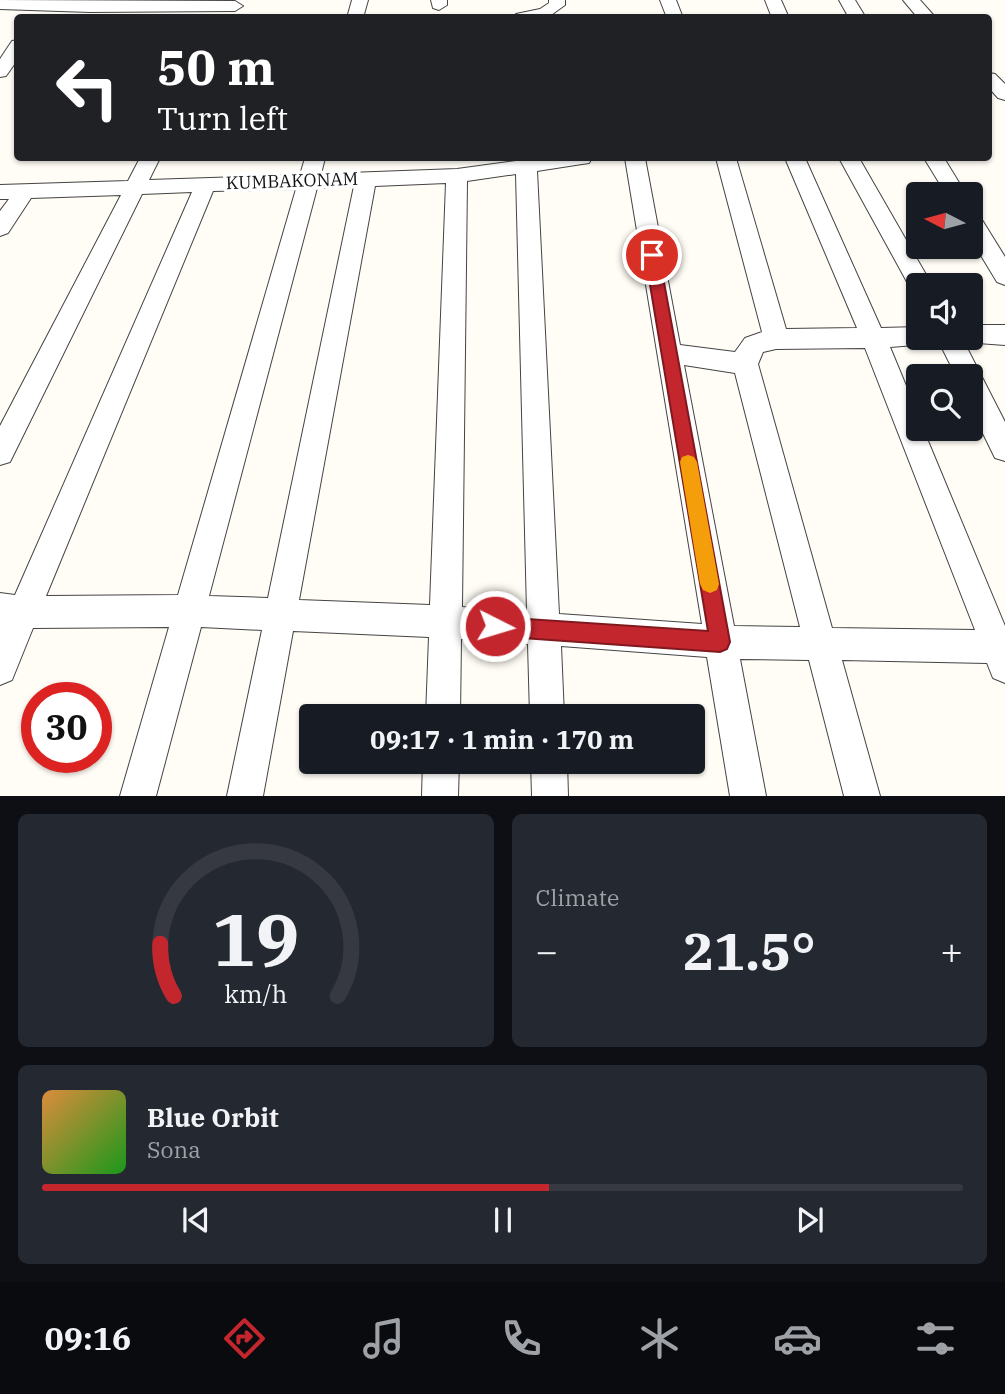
<!DOCTYPE html>
<meta charset="utf-8">
<style>
body{margin:0;font-family:"IBM Plex Serif",serif;background:#242831;color:#f1f3f6;height:100vh;display:flex;flex-direction:column;font-size:26px;white-space:nowrap}
*{box-sizing:border-box;margin:0}
p{font-size:23px;color:#9ea1a6}
.icon{flex:none;width:38px;height:38px;fill:none;stroke:currentColor;stroke-width:2;stroke-linecap:round;stroke-linejoin:round}
.map{position:relative;height:796px;overflow:hidden}
.drawer{display:flex;flex-direction:column;gap:18px;padding:18px;background:#0d0f14;flex:1}
.drawer>*{flex:none}
.top-card{position:absolute;left:14px;top:14px;width:978px;height:147px;border-radius:7px;box-shadow:0 2px 5px #0004;background:#202124;color:#fff;overflow:hidden}
.needle{width:46px;rotate:276deg}
.buttons{position:absolute;left:906px;top:182px;display:grid;gap:14px}
.buttons a{display:grid;place-items:center;width:77px;height:77px;border-radius:7px;background:#171b24;box-shadow:0 2px 5px #0004;font-size:35px}
.speed{position:absolute;left:21px;top:682px;display:flex;gap:14px;font-size:35px;font-weight:700;text-align:center}
.speed>*{display:grid;place-content:center;width:91px;height:91px;border-radius:50%;background:#171b24;box-shadow:0 2px 5px #0004;line-height:1}
.speed .limit{border:10px solid #d22;background:#fff;color:#111}
.pin{position:absolute;display:grid;place-items:center;width:60px;height:60px;color:#fff;margin:-30px;border:4px solid #fff;border-radius:50%;box-shadow:0 2px 7px #0007}
.me{position:absolute;width:77px;margin:-38px;rotate:95deg;stroke-linejoin:round;filter:drop-shadow(0 0 5px #0008)}
.turn{display:flex;align-items:center;gap:24px;height:147px;padding:0 28px;font-size:32px}
.turn .icon{width:91px;height:91px;stroke-width:2.5}
.turn b{display:block;font-size:49px;line-height:60px}
.big{font-size:52px;font-weight:800;line-height:1.1}
.drawer .tile{flex:1;display:flex;flex-direction:column;justify-content:center;gap:10px;min-width:0;padding:0 24px;border-radius:10px;background:#242831}
.drawer .dial{align-items:center;gap:0}
.dial svg{height:182px;overflow:visible;fill:none;stroke:#363941;stroke-width:7;stroke-linecap:round;text-anchor:middle}
.dial text{fill:#f1f3f6;stroke:none}
.song{display:flex;align-items:center;gap:21px}
.cover{width:84px;height:84px;border-radius:10px;background:linear-gradient(135deg,hsl(30 70% 55%),hsl(120 70% 35%))}
.played{height:7px;border-radius:4px;background:linear-gradient(90deg,#c4262e 55%,#363941 55%)}
.keys{display:flex;justify-content:space-around;direction:ltr}
.heat{display:flex;justify-content:space-between;align-items:center;font-size:38px;direction:ltr}
.drawer .tiles{flex:1;display:grid;gap:18px;grid-template-columns:1fr 1fr}
.tile:last-child{grid-column:span 2}
.trip{position:absolute;left:299px;top:704px;width:406px;height:70px;border-radius:7px;background:#171b24;box-shadow:0 2px 5px #0004;font-weight:800;line-height:70px;text-align:center}
.tabs{display:flex;height:112px;justify-content:space-around;align-items:center;background:#090b0e;color:#9ea1a6}
.tabs .icon{width:49px;height:49px}
.tabs .on{color:#c4262e}
.tabs b{font-size:32px;color:#f1f3f6}
.map>svg:first-child{display:block}
.lines{fill:none;stroke-linecap:round;stroke-linejoin:round}
.minor-casing{stroke:#444;stroke-width:2}
.minor{fill:#fff;fill-rule:evenodd}
.route{fill:#c4262e;stroke:#7f191e;stroke-width:2}
.slow{fill:#f59e0b}
.labels{text-anchor:middle;stroke-width:7;stroke-linejoin:round;paint-order:stroke}
.far-street-label{font-size:18px;fill:#111;stroke:#fff}
</style>
<div class="map">
<svg width="1005" height="796" viewBox="0 0 1005 796">
<rect width="100%" height="100%" fill="#fffdf5"/>
<g class="lines">
<g class="minor-casing">
<g id="minor">
<path d="M0 0 235 1 243 6 235 11 90 12 0 9Z"/>
<path d="M352 0H368L363 18H347Z"/>
<path d="M431 0H447V5L439 10 433 8Z"/>
<path d="M549 0H565V5L547 18H514L516 14 540 9 549 3Z"/>
<path d="M660 0H676L683 18H667Z"/>
<path d="M765 0H781L789 18H772Z"/>
<path d="M839 0H855L866 18H849Z"/>
<path d="M903 0H920L936 18H918Z"/>
<path d="M18 40V59L6 76 0 77V59L12 41Z"/>
<path d="M989 73 995 74 1005 84V100L998 98 989 88Z"/>
<path d="M140 158H160L149 180 300 175 305 158H325L321 174 457 169 516 161V158H592L589 163 582 164 537 171 559 614 702 624 625 158H645L680 345 735 352 745 338 762 332 716 158H736L786 329 857 328 785 158H805L881 328 919 327V338H931L928 344 890 347 919 417V429H923L1005 626V683L993 678 987 663 842 660 880 796H844L809 660 740 659 766 796H730L707 657 561 646 564 716H530L528 644 461 639 460 716H426L429 637 293 631 263 796H227L262 630 201 627 156 796H120L169 627 33 628 12 680 0 685V593L15 595 192 192 142 194 10 462 0 465V426L121 195 31 198 8 233 0 236V211L9 199H0V185L128 181ZM516 174 527 612 462 607 467 181ZM446 183 430 605 299 600 375 186ZM354 186 268 598 209 596 317 188ZM296 189 178 595 46 596 213 191ZM865 348 975 630 832 628 758 364 763 352 776 349ZM684 365 735 373 800 627 734 626Z"/>
<path d="M839 158H859L932 285H919V293L912 291Z"/>
<path d="M924 158H944L966 194H946Z"/>
<path d="M971 213 979 215 1005 257V285L997 282 971 239Z"/>
<path d="M971 325H1005V345L964 342 1005 422V461L995 458 971 409V376H956L937 338H971Z"/>
<path d="M423 761H459L458 796H422Z"/>
<path d="M531 761H567L568 796H532Z"/>
</g>
</g>
<use href="#minor" class="minor"/>
</g>
<path class="route" d="M652 250 659 255 730 642 727 649 720 652 495 636 489 633 486 626 489 619 495 617 708 631 645 255Z"/>
<path class="slow" d="M688 455 694 457 697 462 719 584 717 590 710 593 703 590 700 584 680 462 682 457Z"/>
<g class="labels">
<g class="far-street-label">
<text transform="translate(292 181) rotate(-2)" y="6">KUMBAKONAM</text>
</g>
</g>
</svg>
<div class="buttons">
<a><svg class="needle" viewBox="-14 -14 28 28"><path d="M0-13l5 13h-10z" fill="#e53935"/><path d="M0 13l5-13h-10z" fill="#9ea1a6"/></svg></a>
<a><svg class="icon" aria-label="sound" viewBox="0 0 24 24"><path d="M4 9h4l5-4v14l-5-4H4zM17 9q2 3 0 6"/></svg></a>
<a><svg class="icon" aria-label="search" viewBox="0 0 24 24"><circle cx="10" cy="10" r="6"/><path d="M15 15l6 6"/></svg></a>
</div>
<div class="speed"><div class="limit">30</div></div>
<div class="pin" style="left:652px;top:255px;background:#d93025"><svg class="icon" aria-label="arrive" viewBox="0 0 24 24"><path d="M6 21V4h12l-3 4 3 4H6"/></svg></div>
<svg class="me" style="left:495px;top:626px" viewBox="-20 -20 40 40"><circle r="17" fill="#c4262e" stroke="#fff" stroke-width="3"/><path d="M0-11L8 9 0 5-8 9z" fill="#fff"/></svg>
<div class="trip">09:17 · 1 min · 170 m</div>
<div class="top-card">
<div class="turn"><svg class="icon" aria-label="left" viewBox="0 0 24 24"><path d="M17 20v-9H6M10 6l-5 5 5 5"/></svg><div><b>50 m</b>Turn left</div></div>
</div>
</div>
<section class="drawer">
<div class="tiles">
<div class="tile dial"><svg viewBox="0 0 100 80">
<path d="M14 69A42 42 0 1 1 86 69"/>
<path d="M14 69A42 42 0 0 1 8 46" stroke="#c4262e"/>
<text x="50" y="56" font-size="32" font-weight="700">19</text>
<text x="50" y="72" font-size="11">km/h</text>
</svg></div>
<div class="tile"><p>Climate</p>
<div class="heat"><a>−</a><b class="big">21.5°</b><a>+</a></div>
</div>
<div class="tile">
<div class="song"><i class="cover"></i><div><b>Blue Orbit</b><p>Sona</p></div></div>
<div class="played"></div>
<div class="keys"><svg class="icon" aria-label="previous" viewBox="0 0 24 24"><path d="M18 5L8 12l10 7zM5 5v14"/></svg><svg class="icon" aria-label="pause" viewBox="0 0 24 24"><path d="M8 5v14M16 5v14"/></svg><svg class="icon" aria-label="next" viewBox="0 0 24 24"><path d="M6 5l10 7-10 7zM19 5v14"/></svg></div>
</div>
</div>
</section>
<nav class="tabs">
<b>09:16</b>
<svg class="icon on" aria-label="directions" viewBox="0 0 24 24"><path d="M12 3l9 9-9 9-9-9zM9 14v-3h6M13 9l2 2-2 2"/></svg>
<svg class="icon" aria-label="music" viewBox="0 0 24 24"><path d="M9 18V5l10-2v13"/><circle cx="6" cy="18" r="3"/><circle cx="16" cy="16" r="3"/></svg>
<svg class="icon" aria-label="phone" viewBox="0 0 24 24"><path d="M5 4h4l2 5-3 2q2 4 5 5l2-3 5 2v4C11 20 4 13 5 4z"/></svg>
<svg class="icon" aria-label="climate" viewBox="0 0 24 24"><path d="M12 3v18M4 7l16 10M4 17L20 7"/></svg>
<svg class="icon" aria-label="car" viewBox="0 0 24 24"><path d="M5 17H2v-5l4-1 3-4h7l3 4 3 1v5h-3M9 17h6M6 11h13"/><circle cx="7" cy="17" r="2"/><circle cx="17" cy="17" r="2"/></svg>
<svg class="icon" aria-label="filters" viewBox="0 0 24 24"><path d="M4 7h16M4 17h16"/><circle cx="9" cy="7" r="2"/><circle cx="15" cy="17" r="2"/></svg>
</nav>
